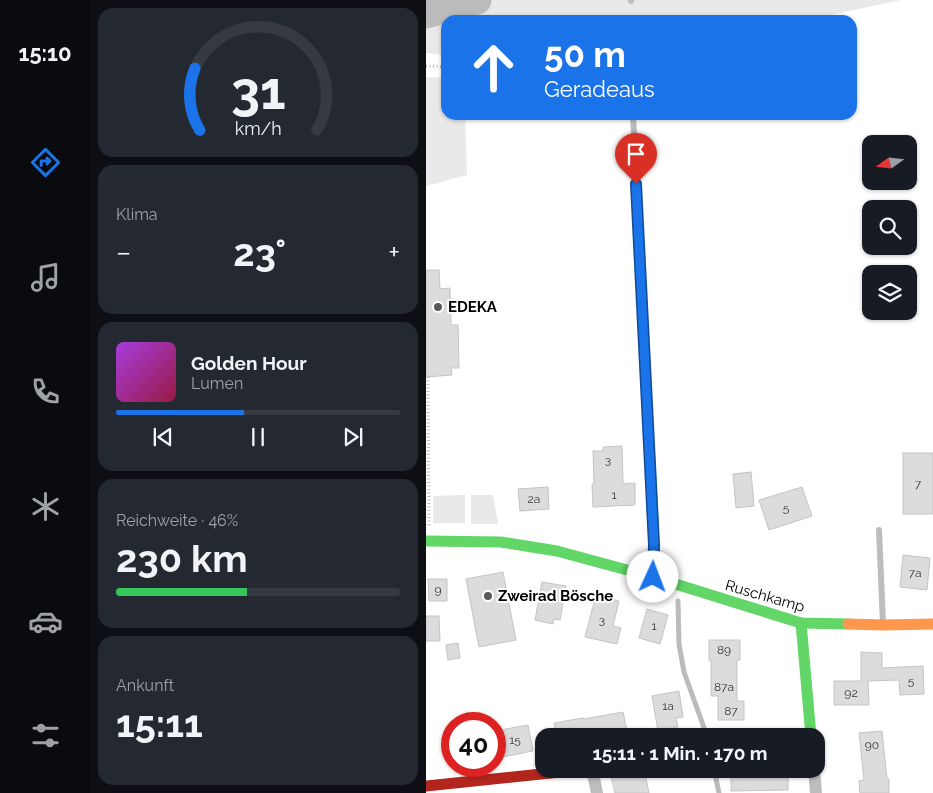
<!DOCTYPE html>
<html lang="de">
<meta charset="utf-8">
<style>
body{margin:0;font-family:Raleway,sans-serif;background:#242831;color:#f1f3f6;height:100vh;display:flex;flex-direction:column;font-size:19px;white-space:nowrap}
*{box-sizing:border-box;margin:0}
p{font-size:16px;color:#9ea1a6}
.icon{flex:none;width:28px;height:28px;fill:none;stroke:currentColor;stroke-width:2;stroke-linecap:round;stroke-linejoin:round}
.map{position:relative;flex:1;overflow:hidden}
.details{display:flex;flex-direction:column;gap:8px;padding:8px;background:#0d0f14;width:336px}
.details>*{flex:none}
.banner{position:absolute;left:15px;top:15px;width:416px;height:105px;border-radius:15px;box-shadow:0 1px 4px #0004;background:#1a73e8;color:#fff;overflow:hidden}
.needle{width:32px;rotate:255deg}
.buttons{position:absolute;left:436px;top:135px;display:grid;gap:10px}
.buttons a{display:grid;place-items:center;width:55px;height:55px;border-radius:10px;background:#171b24;box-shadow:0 1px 4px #0004;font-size:25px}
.speed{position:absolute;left:15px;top:712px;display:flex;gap:10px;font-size:25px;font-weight:700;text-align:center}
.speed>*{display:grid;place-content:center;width:65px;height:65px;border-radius:50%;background:#171b24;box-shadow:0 1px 4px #0004;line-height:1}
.speed .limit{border:8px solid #d22;background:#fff;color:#111}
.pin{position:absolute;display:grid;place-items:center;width:42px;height:42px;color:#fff;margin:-51px -21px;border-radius:50% 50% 50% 0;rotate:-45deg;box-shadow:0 0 5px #0007}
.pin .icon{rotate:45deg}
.me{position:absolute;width:55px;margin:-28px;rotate:2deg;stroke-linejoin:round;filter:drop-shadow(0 0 4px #0008)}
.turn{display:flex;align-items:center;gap:18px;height:105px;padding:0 20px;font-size:22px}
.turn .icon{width:65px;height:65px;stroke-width:2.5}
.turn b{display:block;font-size:35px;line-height:42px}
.big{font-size:38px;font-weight:700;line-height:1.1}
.details .tile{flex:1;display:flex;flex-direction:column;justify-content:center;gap:8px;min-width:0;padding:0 18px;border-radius:15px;background:#242831}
.details .dial{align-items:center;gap:0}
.dial svg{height:130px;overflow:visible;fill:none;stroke:#363941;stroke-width:7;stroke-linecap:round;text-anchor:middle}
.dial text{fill:#f1f3f6;stroke:none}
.song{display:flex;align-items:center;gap:15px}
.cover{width:60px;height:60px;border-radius:8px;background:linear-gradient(135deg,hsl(280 70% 55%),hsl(340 70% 35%))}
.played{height:5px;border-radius:2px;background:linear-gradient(90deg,#1a73e8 45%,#363941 45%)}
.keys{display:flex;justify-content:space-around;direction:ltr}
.heat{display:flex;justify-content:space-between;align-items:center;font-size:28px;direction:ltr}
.charge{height:8px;border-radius:4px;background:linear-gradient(90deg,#34c759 46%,#363941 0)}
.trip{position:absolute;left:109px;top:728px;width:290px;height:50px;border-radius:15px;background:#171b24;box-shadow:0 1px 4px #0004;font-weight:700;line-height:50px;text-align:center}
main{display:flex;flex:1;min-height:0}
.menu{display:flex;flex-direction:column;width:90px;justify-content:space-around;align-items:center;background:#090b0e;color:#9ea1a6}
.menu .icon{width:35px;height:35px}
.menu .on{color:#1a73e8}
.menu b{font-size:22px;color:#f1f3f6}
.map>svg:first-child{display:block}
.green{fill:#e9e9e9}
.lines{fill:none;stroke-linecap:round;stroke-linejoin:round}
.stream{stroke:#bbb;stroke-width:5}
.river{stroke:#bbb;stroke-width:29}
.building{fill:#dcdcdc;stroke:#c4c4c4}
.path{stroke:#b8b8b8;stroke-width:3;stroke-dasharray:1 2.5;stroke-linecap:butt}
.lane{stroke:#bdbdbd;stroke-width:6}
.street{stroke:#bdbdbd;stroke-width:12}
.fast{stroke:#63d668;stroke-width:11}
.slow{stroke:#ff974d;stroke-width:11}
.jam{stroke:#b3261e;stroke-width:11}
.route-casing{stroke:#114b97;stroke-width:12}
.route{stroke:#1a73e8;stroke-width:9}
.poi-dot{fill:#595959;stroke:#fff;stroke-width:2}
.labels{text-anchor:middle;stroke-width:4;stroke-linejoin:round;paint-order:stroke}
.number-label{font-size:12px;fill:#373737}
.poi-label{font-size:15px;font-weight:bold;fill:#000;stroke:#fff;text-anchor:start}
.street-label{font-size:15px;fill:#000;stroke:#fff}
</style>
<main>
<nav class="menu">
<b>15:10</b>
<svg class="icon on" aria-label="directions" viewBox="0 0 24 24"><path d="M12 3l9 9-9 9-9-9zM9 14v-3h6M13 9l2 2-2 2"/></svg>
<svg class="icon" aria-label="music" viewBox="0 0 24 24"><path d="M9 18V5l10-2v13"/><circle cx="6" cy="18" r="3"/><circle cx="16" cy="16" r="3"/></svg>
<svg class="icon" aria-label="phone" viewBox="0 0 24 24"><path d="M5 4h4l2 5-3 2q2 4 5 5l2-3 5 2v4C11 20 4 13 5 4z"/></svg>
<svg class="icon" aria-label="climate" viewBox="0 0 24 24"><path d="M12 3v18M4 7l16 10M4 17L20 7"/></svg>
<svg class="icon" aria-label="car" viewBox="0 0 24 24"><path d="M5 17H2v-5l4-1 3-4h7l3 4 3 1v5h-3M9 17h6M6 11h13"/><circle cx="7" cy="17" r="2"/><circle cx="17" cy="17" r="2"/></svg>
<svg class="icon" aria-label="filters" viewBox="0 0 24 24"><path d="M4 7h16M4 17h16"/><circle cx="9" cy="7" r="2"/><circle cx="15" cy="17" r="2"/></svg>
</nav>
<section class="details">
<div class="tile dial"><svg viewBox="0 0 100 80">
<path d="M14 69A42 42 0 1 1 86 69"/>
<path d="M14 69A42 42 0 0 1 11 31" stroke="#1a73e8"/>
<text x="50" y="56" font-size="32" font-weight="700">31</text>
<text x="50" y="72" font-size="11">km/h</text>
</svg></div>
<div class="tile"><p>Klima</p>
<div class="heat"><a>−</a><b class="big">23°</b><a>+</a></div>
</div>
<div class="tile">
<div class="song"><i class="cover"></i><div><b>Golden Hour</b><p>Lumen</p></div></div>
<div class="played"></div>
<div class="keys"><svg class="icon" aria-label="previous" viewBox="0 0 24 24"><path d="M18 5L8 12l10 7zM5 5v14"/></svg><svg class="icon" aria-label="pause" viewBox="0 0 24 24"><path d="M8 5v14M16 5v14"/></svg><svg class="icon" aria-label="next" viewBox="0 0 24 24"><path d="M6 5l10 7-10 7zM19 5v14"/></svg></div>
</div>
<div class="tile"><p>Reichweite · 46%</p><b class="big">230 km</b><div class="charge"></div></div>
<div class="tile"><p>Ankunft</p><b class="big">15:11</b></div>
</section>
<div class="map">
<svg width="507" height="793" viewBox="0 0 507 793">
<rect width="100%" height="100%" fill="#fff"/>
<g class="green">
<path d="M0 0H475L381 20H20V55L0 53Z"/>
<path d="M0 77 20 78V115H39L41 175 0 186Z"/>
<path d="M39 495V523H7V496Z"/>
<path d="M45 495H67L72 524H45Z"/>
</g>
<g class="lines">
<g class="stream">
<path d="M252 601 253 644 258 672 281 736"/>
<path d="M288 769 293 793"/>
</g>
<path class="river" d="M0 14 51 0"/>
</g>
<g class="building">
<path d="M0 270H13L14 289 24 288 25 325H32L33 368H25L26 375 0 377Z"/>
<path d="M196 446 197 484 209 483V505L167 507 166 484H168L167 451H177V447Z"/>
<rect x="477" y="453" width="30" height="61"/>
<path d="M325 472 328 506 310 508 307 474Z"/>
<path d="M122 487 123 509 94 511 92 489Z"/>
<path d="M376 487 386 516 343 530 333 500Z"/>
<path d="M477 555 504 558 501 590 474 587Z"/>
<path d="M77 572 90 640 53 647 40 579Z"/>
<path d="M2 579H21V601H3Z"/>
<path d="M116 582 140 586 134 620 128 619 127 624 109 620Z"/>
<path d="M170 595 193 601 187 626 195 628 191 644 159 637Z"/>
<path d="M221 609 242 615 234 644 213 638Z"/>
<path d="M0 616H13L14 641H0Z"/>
<path d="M283 640H314V660H311V701H318V720H292V696H285V660H283Z"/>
<path d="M32 643 34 658 22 660 20 645Z"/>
<path d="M435 652 456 653V668L497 666 498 694 474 695 473 680 442 681 443 705H408V681H435Z"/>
<path d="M253 691 257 717 250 718 252 727 232 731 226 696Z"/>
<path d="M197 712 202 736H130L128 723 157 718 158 719Z"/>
<path d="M102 725 107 751 76 757 75 749 69 750V731Z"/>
<path d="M456 731 461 779H463V793H434L433 781 438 780 433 733Z"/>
<path d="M200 769H218L223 793H189L184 772Z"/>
<path d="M305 769H362V790L305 791Z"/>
</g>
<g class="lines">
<g class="path">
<path d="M0 66 20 67"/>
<path d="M2 377 3 526"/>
</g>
<g class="lane">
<path d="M205 0V1"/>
<path d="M207 115 224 456"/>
<path d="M453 530 457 624"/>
</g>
<g class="street">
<path d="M166 769 171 793"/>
<path d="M388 769 390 793"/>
</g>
<g class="fast">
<path d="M224 458 228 545 227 577"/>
<path d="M0 541 75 542 131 551 227 577 375 623 422 624"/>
<path d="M375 623 385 736"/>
</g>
<path class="slow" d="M422 624 457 625 507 624"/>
<path class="jam" d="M0 786 163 769"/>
</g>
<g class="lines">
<g class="route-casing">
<path id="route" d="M210 184 228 545 227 577"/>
</g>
<use href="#route" class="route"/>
</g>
<g class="poi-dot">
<circle cx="12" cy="307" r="5"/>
<circle cx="62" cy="596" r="5"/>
</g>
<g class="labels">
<g class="number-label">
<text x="182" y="464">3</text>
<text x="492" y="488">7</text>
<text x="188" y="499">1</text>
<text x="108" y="503">2a</text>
<text x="360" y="512">5</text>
<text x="489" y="577">7a</text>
<text x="12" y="594">9</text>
<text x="176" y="624">3</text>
<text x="228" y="630">1</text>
<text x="298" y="654">89</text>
<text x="485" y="685">5</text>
<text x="298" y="691">87a</text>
<text x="425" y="697">92</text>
<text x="242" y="710">1a</text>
<text x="305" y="715">87</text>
<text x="89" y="744">15</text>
<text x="446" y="749">90</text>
</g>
<g class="poi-label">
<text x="22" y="312">EDEKA</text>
<text x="72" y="601">Zweirad Bösche</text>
</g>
<g class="street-label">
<text transform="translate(339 596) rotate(16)" y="5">Ruschkamp</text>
</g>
</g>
</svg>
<div class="buttons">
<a><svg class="needle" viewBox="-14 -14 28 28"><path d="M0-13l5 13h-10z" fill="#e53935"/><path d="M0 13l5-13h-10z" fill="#9ea1a6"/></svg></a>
<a><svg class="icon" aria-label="search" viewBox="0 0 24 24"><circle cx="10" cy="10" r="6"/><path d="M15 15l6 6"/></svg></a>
<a><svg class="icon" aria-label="layers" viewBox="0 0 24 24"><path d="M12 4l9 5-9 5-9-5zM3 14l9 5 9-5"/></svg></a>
</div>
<div class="speed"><div class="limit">40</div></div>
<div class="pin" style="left:210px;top:184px;background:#d93025"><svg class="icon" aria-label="arrive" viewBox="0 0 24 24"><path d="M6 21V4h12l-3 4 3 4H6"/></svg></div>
<svg class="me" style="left:227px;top:577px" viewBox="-20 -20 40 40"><circle r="19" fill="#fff"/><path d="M0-13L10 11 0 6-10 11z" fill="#1a73e8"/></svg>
<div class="trip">15:11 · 1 Min. · 170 m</div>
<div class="banner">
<div class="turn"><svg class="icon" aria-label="ahead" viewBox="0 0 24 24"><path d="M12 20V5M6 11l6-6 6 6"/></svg><div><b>50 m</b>Geradeaus</div></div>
</div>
</div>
</main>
